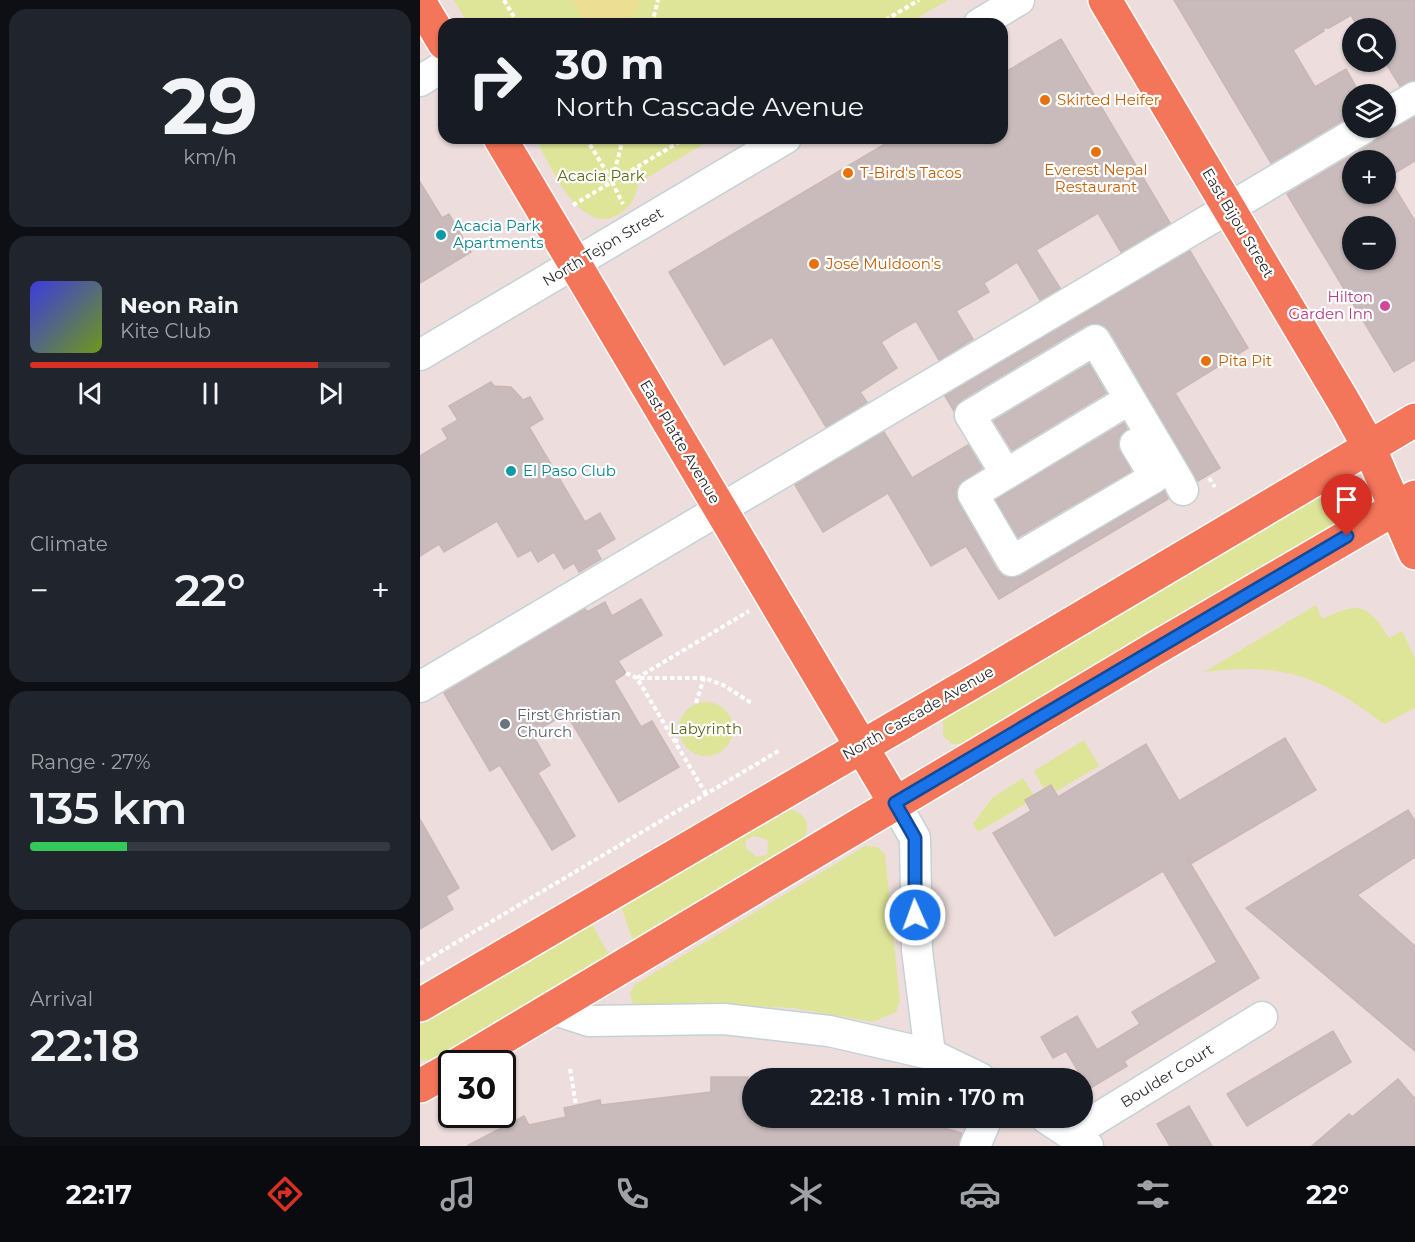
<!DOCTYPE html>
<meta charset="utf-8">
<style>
body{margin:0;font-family:Montserrat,sans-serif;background:#20242c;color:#f1f3f6;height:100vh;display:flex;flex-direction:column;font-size:22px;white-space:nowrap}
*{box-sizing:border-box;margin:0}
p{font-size:20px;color:#9ea1a6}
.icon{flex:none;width:33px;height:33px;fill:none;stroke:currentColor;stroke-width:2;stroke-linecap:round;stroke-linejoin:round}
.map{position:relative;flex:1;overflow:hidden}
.drawer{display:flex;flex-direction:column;gap:9px;padding:9px;background:#0d0f14;width:420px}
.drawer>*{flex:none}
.guide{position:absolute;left:18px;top:18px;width:570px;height:126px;border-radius:18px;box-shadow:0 2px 4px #0004;background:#171b24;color:#f1f3f6;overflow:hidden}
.tools{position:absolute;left:922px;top:18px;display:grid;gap:12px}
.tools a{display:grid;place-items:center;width:54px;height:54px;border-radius:50%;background:#171b24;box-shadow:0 2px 4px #0004;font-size:30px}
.speed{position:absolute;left:18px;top:1050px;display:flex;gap:12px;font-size:30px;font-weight:700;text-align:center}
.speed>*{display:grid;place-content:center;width:78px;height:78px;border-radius:50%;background:#171b24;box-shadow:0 2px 4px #0004;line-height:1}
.speed .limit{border:3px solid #111;border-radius:9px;background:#fff;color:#111}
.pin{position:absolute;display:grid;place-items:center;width:51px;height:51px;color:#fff;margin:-62px -26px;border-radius:50% 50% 50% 0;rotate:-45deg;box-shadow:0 0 6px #0007}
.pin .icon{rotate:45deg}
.me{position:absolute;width:66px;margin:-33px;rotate:358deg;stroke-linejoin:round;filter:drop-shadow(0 0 4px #0008)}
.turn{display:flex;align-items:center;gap:21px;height:126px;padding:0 18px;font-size:27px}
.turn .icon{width:78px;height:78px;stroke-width:2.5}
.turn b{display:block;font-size:42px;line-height:51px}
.big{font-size:45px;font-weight:600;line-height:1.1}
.drawer .card{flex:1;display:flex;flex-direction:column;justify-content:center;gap:9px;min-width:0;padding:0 21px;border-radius:18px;background:#20242c}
.drawer .dial{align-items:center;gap:0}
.dial b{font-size:78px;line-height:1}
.song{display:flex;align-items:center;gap:18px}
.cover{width:72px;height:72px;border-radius:9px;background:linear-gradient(135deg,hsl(240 70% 55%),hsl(80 70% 35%))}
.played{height:6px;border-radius:3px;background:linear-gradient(90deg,#d93025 80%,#363941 80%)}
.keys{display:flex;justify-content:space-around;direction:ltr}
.heat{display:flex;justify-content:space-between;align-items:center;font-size:33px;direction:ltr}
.charge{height:9px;border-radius:4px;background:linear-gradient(90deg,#34c759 27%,#363941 0)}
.trip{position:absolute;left:322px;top:1068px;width:351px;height:60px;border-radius:30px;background:#171b24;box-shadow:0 2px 4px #0004;font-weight:600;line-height:60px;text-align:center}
.dock{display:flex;height:96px;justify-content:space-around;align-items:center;background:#090b0e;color:#9ea1a6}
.dock .icon{width:42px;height:42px}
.dock .current{color:#d93025}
.dock b{font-size:27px;color:#f1f3f6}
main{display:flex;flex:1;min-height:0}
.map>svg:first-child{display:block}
.green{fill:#dfe598;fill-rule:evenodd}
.pitch{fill:#ecde93}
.building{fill:#c9bbbb;stroke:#c9b7b6;stroke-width:1.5;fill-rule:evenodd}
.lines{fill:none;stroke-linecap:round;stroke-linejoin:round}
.minor-casing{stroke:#c5d2d5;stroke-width:33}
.major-casing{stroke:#fff;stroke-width:36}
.path{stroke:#fff;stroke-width:4;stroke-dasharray:4.5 3;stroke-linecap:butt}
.minor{stroke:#fff;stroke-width:30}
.major{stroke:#f4765a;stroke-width:33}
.route-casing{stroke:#114b97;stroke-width:15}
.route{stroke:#1a73e8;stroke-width:10}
.food-dot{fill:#e8710a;stroke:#fff;stroke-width:2}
.culture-dot{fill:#0f9aa8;stroke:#fff;stroke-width:2}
.hotel-dot{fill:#d1479c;stroke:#fff;stroke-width:2}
.worship-dot{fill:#6b7280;stroke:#fff;stroke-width:2}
.labels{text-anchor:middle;stroke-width:4.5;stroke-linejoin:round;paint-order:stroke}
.food-label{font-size:15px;fill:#c56008;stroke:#fff;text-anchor:start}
.park-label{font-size:15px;fill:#596a18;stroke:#fff}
.street-label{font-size:15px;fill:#2b2b2b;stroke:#fff}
.culture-label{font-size:15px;fill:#0d838f;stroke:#fff;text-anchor:start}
.hotel-label{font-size:15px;fill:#b23c85;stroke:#fff;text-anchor:end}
.worship-label{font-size:15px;fill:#5b616d;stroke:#fff;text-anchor:start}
</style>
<main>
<section class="drawer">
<div class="card dial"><b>29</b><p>km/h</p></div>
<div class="card">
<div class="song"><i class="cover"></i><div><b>Neon Rain</b><p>Kite Club</p></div></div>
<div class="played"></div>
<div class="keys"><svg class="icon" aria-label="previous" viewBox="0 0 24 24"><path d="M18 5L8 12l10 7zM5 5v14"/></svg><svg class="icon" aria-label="pause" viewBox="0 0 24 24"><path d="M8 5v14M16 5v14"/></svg><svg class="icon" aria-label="next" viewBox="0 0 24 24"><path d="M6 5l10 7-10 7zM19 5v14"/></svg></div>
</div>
<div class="card"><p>Climate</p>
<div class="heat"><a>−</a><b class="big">22°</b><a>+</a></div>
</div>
<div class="card"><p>Range · 27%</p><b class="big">135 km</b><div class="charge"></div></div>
<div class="card"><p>Arrival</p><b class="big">22:18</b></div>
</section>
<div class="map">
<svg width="995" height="1146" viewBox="0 0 995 1146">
<rect width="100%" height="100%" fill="#eddddd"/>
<g class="green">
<path d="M34 0H528L487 24H48Z"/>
<path d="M115 138H294L218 183C216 199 210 208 196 216 158 234 129 162 115 138Z"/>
<path d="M903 491 920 524 544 744H532L523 736V719Z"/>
<path d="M896 605 902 619C938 602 947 602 969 638L982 631 995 658V708L964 724C900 676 863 662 784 672Z"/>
<circle cx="286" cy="729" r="27"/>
<path d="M664 740 679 766 635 792 630 785 624 789 614 771Z"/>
<path d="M603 778 614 795 606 800 607 803 558 832 553 824 572 798Z"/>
<path d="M365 809C384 809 394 826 382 841L213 941 201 906ZM334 836 348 840 347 855 336 857 326 848V840Z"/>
<path d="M445 846 457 847 465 854 480 1001 476 1012 453 1022 373 1008 311 1005 222 1009 213 1004 210 994 214 985Z"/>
<path d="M172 924 189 955 12 1061 0 1060V1025Z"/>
</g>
<path class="pitch" d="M152 0H219L216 14 198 24H167Z"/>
<g class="building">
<path d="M754 0H995V80L980 86 965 62 966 28H938L931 15 909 28H903L904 31 873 50 895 87 926 69 940 94H933V114L851 163Z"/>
<path d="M641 39 750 223 701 252 678 213 616 250 640 288 620 300 597 262 564 283 569 292 536 311 553 339 519 360 496 321 477 332 461 342 477 368 440 392 447 402 406 427 352 337 304 365 249 272 475 138H582V74Z"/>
<path d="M995 117V161L968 177 995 221V360L974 372 867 194 953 143 961 130 974 129ZM933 160H966V194H933ZM933 226H966V260H933Z"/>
<path d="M0 182 22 218 29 214 51 252 0 283Z"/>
<path d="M770 251 828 348 755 393 800 468 778 481 690 331 684 325 675 323 666 325 541 400 534 411 525 396Z"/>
<path d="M669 364 686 393 592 450 574 421Z"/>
<path d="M71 382 74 386 91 387 103 400 110 397 123 419 109 427 165 522 180 513 195 539 176 550 181 559 159 572 154 563 144 569 134 552 118 562 111 550 98 557 77 521 24 552 19 544 0 556V456L28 439 22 429 38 420 29 406Z"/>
<path d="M704 423 707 429 700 435 698 445 711 471 598 537 576 500Z"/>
<path d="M464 432 492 478 548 445 562 468 538 485 536 494 538 502 577 570 583 576 592 578 601 576 744 491 748 499 579 599 546 546 511 566 468 493 403 532 375 485Z"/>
<path d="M221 599 242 635 198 661 206 673 194 681 221 727 232 721 259 767 199 802 146 713 112 734 130 765 118 773 155 836 132 850 80 765 70 771 24 693 165 609 167 612 185 602 192 616Z"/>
<path d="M865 738 896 790 772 863 767 858 839 978 704 1061 707 1066 669 1089 646 1051 633 1058 621 1037 657 1016 677 1050 720 1024 712 1012 797 962 743 871 635 936 573 833 611 811 605 800 614 795 631 785 638 797 726 744 759 801Z"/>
<path d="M988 810 995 821V857L937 895 995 946V1051L826 908Z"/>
<path d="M0 819 39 888 26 896 33 909 0 929Z"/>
<path d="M913 1031 931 1062 827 1126 807 1094Z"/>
<path d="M291 1077H328V1118H488L542 1133 538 1146H47L104 1116 109 1125 146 1117 144 1108 180 1100 181 1105 291 1092Z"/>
<path d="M978 1079 995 1099V1146H892L929 1114 932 1117Z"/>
<path d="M769 1106 792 1146H750L737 1124Z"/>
</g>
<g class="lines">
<g class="minor-casing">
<g id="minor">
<path d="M559 24 599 0"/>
<path d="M0 81 24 66"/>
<path d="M966 114 995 97"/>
<path d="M0 355 366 138"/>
<path d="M710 399 586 474 550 415 675 340 759 482 763 490"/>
<path d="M586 474 553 494 592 561 735 477 715 444"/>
<path d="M0 687 944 128"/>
<path d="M475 803 495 838 497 950 510 1054"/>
<path d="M132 1009 169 1021 304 1019 409 1031 510 1054 560 1078"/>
<path d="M626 1118 668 1146"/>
<path d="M652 1134 842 1017"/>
<path d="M555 1146 567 1118"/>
</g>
</g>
<g class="major-casing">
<g id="major">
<path d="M685 0 928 409 949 447 995 553"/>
<path d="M0 3 24 43"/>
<path d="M80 138 475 803"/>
<path d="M0 1005 563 676 995 420"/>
<path d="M39 1064 736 648 995 497"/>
<path d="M0 1086 32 1068"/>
</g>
</g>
<g class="path">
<path d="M84 0 98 24"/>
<path d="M232 24 238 0"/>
<path d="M459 24 499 0"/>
<path d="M166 138 192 181"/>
<path d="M203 138 192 182 203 204"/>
<path d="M153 205 266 138"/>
<path d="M789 478 795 487"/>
<path d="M206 673 217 678H284L303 685 333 704"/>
<path d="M276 703 284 678"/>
<path d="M256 743 258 732"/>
<path d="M286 794 217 678 329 611"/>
<path d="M0 964 360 750"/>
<path d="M150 1069 156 1105"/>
</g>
<use href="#minor" class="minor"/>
<use href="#major" class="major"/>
</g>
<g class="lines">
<g class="route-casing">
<path id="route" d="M495 915V838L475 803 927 536"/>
</g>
<use href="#route" class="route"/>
</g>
<g class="food-dot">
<circle cx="625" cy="100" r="6"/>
<circle cx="676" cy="152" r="6"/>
<circle cx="428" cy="173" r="6"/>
<circle cx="394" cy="264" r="6"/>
<circle cx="786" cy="361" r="6"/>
</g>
<g class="culture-dot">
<circle cx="21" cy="235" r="6"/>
<circle cx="91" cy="471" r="6"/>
</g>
<circle class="hotel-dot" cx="965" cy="306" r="6"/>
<circle class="worship-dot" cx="85" cy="724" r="6"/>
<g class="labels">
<g class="food-label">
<text x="637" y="105">Skirted Heifer</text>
<text x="676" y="175" text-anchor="middle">Everest Nepal<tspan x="676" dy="17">Restaurant</tspan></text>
<text x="440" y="178">T-Bird's Tacos</text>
<text x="406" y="269">José Muldoon's</text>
<text x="798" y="366">Pita Pit</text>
</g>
<g class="park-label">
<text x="181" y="181">Acacia Park</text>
<text x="286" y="734">Labyrinth</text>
</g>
<g class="street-label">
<text transform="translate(818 223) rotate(59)" y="5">East Bijou Street</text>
<text transform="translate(183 247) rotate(-31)" y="5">North Tejon Street</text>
<text transform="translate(260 442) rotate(59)" y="5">East Platte Avenue</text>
<text transform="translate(498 713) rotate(-30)" y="5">North Cascade Avenue</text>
<text transform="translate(747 1076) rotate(-32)" y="5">Boulder Court</text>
</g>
<g class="culture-label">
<text x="33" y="231">Acacia Park<tspan x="33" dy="17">Apartments</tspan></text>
<text x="103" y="476">El Paso Club</text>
</g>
<g class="hotel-label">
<text x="953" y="302">Hilton<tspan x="953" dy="17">Garden Inn</tspan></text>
</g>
<g class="worship-label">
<text x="97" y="720">First Christian<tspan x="97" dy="17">Church</tspan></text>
</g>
</g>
</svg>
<div class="tools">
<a><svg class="icon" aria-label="search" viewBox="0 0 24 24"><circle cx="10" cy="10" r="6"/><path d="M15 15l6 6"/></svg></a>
<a><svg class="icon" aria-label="layers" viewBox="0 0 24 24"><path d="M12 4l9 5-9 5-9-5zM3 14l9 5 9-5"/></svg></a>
<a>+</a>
<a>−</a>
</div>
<div class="speed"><div class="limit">30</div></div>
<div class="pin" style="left:927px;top:536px;background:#d93025"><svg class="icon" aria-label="arrive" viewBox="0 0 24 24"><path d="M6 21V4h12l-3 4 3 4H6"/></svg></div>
<svg class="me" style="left:495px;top:915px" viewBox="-20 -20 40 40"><circle r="17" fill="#1a73e8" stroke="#fff" stroke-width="3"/><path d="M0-11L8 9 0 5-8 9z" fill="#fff"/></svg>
<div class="trip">22:18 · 1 min · 170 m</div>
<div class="guide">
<div class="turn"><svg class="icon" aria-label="right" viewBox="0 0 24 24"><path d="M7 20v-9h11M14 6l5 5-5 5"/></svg><div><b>30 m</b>North Cascade Avenue</div></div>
</div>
</div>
</main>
<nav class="dock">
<b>22:17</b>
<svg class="icon current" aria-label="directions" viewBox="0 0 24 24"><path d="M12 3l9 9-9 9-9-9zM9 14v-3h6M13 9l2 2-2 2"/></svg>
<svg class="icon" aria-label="music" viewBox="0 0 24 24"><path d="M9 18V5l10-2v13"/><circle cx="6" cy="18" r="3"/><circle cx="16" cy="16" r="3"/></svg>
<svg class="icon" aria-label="phone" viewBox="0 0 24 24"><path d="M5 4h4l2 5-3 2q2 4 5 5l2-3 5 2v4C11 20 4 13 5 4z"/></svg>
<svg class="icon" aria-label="climate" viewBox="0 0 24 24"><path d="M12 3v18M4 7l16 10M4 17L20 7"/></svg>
<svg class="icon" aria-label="car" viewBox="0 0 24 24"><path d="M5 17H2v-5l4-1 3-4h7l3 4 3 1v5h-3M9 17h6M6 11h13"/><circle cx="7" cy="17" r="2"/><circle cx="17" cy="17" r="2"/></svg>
<svg class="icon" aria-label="filters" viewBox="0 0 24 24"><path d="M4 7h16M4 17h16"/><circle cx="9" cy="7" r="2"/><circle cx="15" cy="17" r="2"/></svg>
<b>22°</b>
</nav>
